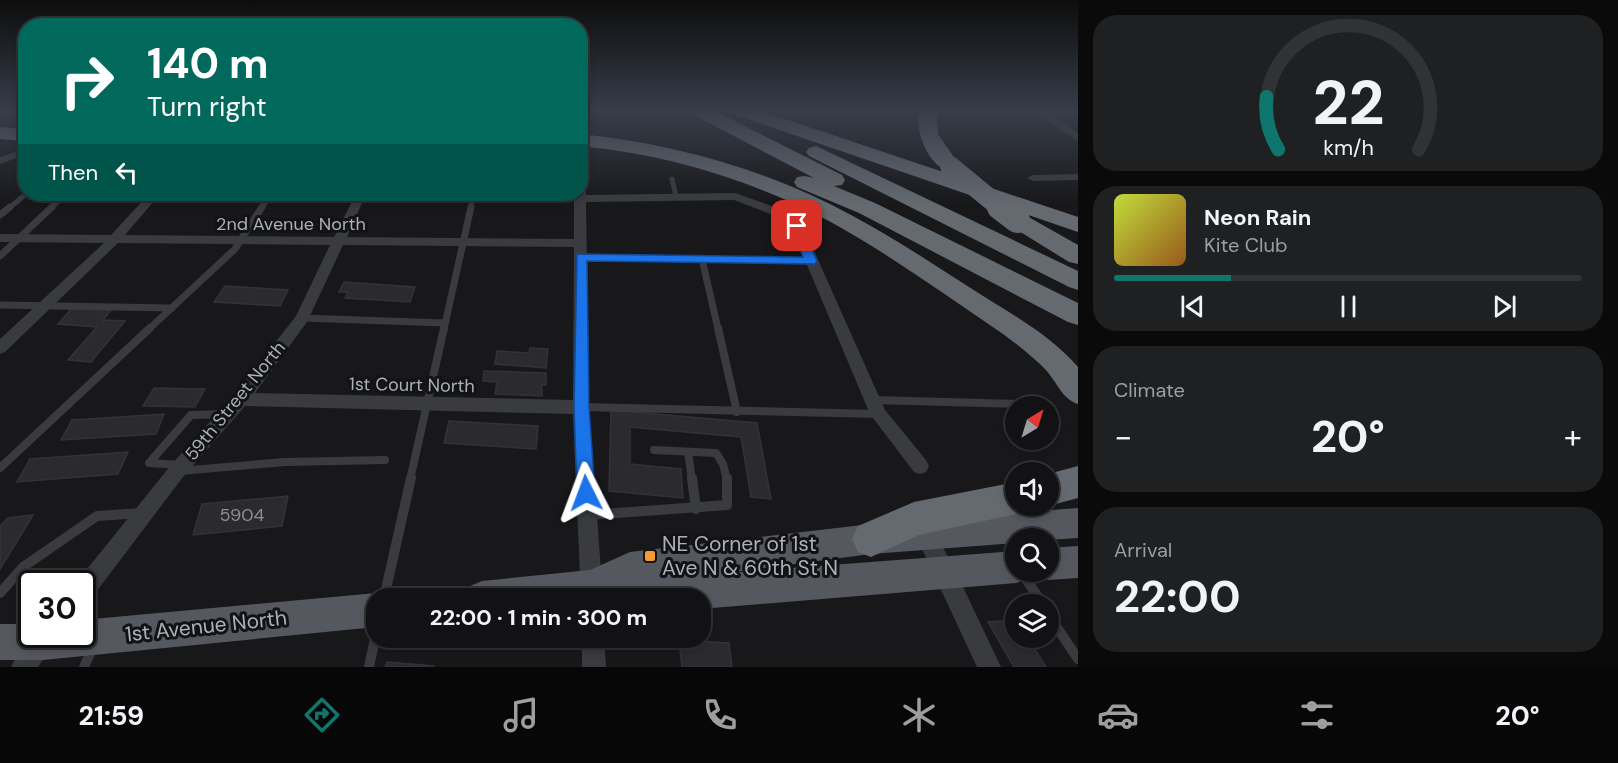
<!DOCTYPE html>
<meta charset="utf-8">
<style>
body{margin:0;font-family:"DM Sans",sans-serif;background:#1f2022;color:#f1f3f6;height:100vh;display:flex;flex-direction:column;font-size:22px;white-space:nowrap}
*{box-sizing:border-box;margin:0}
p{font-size:20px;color:#9c9ea0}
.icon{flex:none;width:33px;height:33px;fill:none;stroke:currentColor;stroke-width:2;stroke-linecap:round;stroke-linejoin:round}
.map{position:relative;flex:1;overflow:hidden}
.drawer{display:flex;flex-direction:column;gap:15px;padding:15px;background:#0a0a0b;width:540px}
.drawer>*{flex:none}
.hud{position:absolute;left:18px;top:18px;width:570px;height:183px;border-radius:24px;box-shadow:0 3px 9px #0003,0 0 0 2px #313234;background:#00695c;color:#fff;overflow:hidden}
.needle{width:39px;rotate:38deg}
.buttons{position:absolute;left:1005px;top:396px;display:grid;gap:12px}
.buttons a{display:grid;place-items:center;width:54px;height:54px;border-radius:50%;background:#121214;box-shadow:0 3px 9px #0003,0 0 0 2px #313234;font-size:30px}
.speed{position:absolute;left:18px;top:570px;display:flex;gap:12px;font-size:30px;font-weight:700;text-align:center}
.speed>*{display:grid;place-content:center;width:78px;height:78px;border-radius:50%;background:#121214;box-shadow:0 3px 9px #0003,0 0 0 2px #313234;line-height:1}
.speed .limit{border:3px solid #111;border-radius:9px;background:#fff;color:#111}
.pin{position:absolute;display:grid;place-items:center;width:51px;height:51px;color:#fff;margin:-26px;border-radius:12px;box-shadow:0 3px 9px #0006}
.me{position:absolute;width:66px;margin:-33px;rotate:357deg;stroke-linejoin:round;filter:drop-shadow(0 0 4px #0008)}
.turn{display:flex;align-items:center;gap:21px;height:126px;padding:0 30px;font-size:27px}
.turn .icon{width:78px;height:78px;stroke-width:2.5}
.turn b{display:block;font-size:42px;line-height:51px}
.then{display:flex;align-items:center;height:57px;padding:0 30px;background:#0003;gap:12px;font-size:22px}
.big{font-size:45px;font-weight:700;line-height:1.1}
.drawer .tile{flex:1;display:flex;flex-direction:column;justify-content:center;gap:9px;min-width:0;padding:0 21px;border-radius:24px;background:#1f2022}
.drawer .dial{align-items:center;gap:0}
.dial svg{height:156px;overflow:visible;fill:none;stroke:#313234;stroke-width:7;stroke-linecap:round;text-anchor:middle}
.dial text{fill:#f1f3f6;stroke:none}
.song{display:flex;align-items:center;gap:18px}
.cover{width:72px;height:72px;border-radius:9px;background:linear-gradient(135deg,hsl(70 70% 55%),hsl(30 70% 35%))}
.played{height:6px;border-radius:3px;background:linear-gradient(90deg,#0f766e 25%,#313234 25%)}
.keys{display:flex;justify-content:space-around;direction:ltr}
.heat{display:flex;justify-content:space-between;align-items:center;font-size:33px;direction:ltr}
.trip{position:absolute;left:366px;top:588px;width:345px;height:60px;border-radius:24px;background:#121214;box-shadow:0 3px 9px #0003,0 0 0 2px #313234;font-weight:700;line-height:60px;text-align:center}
.dock{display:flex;height:96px;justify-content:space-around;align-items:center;background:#070708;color:#9c9ea0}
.dock .icon{width:42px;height:42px}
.dock .current{color:#0f766e}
.dock b{font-size:27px;color:#f1f3f6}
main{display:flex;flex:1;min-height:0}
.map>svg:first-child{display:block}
.building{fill:#2b2b2e;stroke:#323336;stroke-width:1.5}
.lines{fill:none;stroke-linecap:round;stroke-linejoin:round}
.lane-far3{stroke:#393b3f;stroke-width:5}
.lane-far2{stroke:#393b3f;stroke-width:7}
.lane-far1{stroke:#393b3f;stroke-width:8}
.lane{stroke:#393b3f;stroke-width:10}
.street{fill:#393b3f;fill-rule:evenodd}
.primary{fill:#55585f;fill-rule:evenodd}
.highway{fill:#656a71;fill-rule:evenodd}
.highway-bridge-far1{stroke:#656a71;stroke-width:20}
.highway-bridge{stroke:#656a71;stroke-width:26}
.route{fill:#1a73e8;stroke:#114b97;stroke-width:1.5}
.poi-dot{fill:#f89a32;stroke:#131315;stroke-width:2}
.labels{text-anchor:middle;stroke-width:6;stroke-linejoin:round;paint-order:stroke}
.street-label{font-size:18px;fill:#aab1ba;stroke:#131315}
.near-number-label{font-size:18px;fill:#8a8f96}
.near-poi-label{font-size:21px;fill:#aab1ba;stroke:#131315;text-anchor:start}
.near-street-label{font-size:21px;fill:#aab1ba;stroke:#131315}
</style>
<main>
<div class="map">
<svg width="1078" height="667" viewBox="0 0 1078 667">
<rect width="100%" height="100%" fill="#18181a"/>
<g class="building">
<path d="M344 282 415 287 410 302 345 298 348 292H339Z"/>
<path d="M225 286 288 290 280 306 214 302Z"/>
<path d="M73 307 111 310 103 320 125 321 91 362 68 360 97 327 58 324Z"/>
<path d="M530 348 548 349 546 368 495 364 497 351 529 353Z"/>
<path d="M484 371 546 373V385L542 384V396L495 394 497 382 483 381Z"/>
<path d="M154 388 205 389 195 407 143 406Z"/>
<path d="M611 410 757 423 771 499 751 497 741 437 630 427V464L681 469 683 498 609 491Z"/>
<path d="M164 414 156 434 61 440 72 420Z"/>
<path d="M449 421 538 426 536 449 444 443Z"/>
<path d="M128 452 118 474 17 482 30 459Z"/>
<path d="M288 496 282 526 193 535 202 504Z"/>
<path d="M33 515 0 569V526L8 518Z"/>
<path d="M1016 620V638H1028L1046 667H1014L988 622Z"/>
<path d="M679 640 729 643 732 667H682Z"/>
<path d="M387 662 434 666 385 667Z"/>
</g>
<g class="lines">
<g class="lane-far3">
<path d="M672 179 676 196"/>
<path d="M8 209 26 194"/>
<path d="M50 209 66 194"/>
<path d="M261 209 271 194"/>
<path d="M470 209 473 197"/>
</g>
<g class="lane-far2">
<path d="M0 215 10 207"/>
<path d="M0 256 52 207"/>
<path d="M581 257 811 261"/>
<path d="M702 259 718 329"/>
<path d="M0 305 172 308"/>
<path d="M302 318 445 323"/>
<path d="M149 329 235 249 262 207"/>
<path d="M444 329 471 207"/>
</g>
<g class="lane-far1">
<path d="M718 328 737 412"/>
<path d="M873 400 1018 404"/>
<path d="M581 407 878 414"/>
<path d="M654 450 716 453 723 464 727 480"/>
<path d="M688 452 692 480"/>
<path d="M182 465 149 463 191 415 227 414"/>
<path d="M0 468 150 328"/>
<path d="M179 471 285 462 385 460"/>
<path d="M410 480 444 328"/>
</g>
<g class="lane">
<path d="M692 478 696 509"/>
<path d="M589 515 727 505V478"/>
<path d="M1021 572 1043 604"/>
<path d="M0 593 23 567 97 516 142 513"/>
<path d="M384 598 411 478"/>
<path d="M1048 614 1078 659"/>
<path d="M84 667 93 647"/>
<path d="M369 667 376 634"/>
</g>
<g class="street">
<path d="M1033 111H1045L1078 133V141Z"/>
<path d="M15 152 26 153V159L16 158 0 164V157Z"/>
<path d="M580 164 585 167 586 195 735 193 794 214 803 226 885 410 926 460 929 466 926 472 920 474 914 472 870 414 791 227 786 220 734 200 586 202 589 407 603 598H581L573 414 245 406 183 477 90 600 82 602V584H75L171 465 235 394 296 316 330 245 118 243 5 352 0 354V339L104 243 0 242V234L111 235 149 194H160L125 235 334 237 356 194H366L347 237 574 239V194H580ZM343 245 574 247 573 400 255 393 307 322Z"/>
<path d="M1078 174V180L1033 181 1027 178 1033 175Z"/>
<path d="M926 526 933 529 953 566 1001 667H977L916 536 919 529Z"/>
<path d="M38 634 50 636 53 644 38 667H11L15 659Z"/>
<path d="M582 638H604L606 667H582Z"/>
</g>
<g class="primary">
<path d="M1078 508V538L1048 540 1016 538V543L871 554 725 573 1016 551V572H1031L1028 579 1016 583 700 609V598H465L470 586 482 581 590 570 630 552 871 524Z"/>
<path d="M1078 546V578L1048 580 1036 576 1035 572H1048V548Z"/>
<path d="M376 593 389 598H376V627L43 660H0V624H32V634H82V620Z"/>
</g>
<g class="highway">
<path d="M691 111H715L842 175 845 180 842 185 834 186 875 203 1078 303V325L1068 322 859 213 797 187 794 182 797 177 805 176 814 178 694 115Z"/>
<path d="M733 111H761L1078 217V232L736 115Z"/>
<path d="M919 111H937L938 134 960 166 957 170C932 177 914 132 919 111Z"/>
<path d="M0 127 26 129V141L0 139Z"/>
<path d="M580 134C668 143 754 166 832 205 880 229 924 258 969 287 1007 312 1048 332 1078 367V404C1062 399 1057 382 1045 369 1032 356 1018 345 1003 334 936 289 868 238 795 204 727 173 655 153 580 146Z"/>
<path d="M816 146 1078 271V290L1069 287 809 156 806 152 809 148Z"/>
<path d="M1017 213 1025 215 1078 245V264L1069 262 1009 225 1005 220 1009 215Z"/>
<path d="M1078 466V498L1048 506H1046H1048V474Z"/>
<path d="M1016 482V506H1031L1029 510 1016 514 919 535 871 557 858 552 852 539 858 526 914 502Z"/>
</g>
<path class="highway-bridge-far1" d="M950 166 1002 209"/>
<path class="highway-bridge" d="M1000 207 1017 220"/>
</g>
<linearGradient id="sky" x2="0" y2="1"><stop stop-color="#0d0d0e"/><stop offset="0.54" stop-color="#373d49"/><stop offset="1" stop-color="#373d49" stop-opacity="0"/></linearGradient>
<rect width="1078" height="205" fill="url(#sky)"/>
<path class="route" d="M797 223 802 226 817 261 815 264 587 261 589 407 595 493 592 499 586 501 580 499 577 493 574 407 577 254 803 257 791 226Z"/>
<rect class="poi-dot" x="644" y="550" width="12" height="12" rx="3"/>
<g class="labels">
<g class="street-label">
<text x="291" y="230">2nd Avenue North</text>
<text transform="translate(412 385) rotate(1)" y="6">1st Court North</text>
<text transform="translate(235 401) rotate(-51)" y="6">59th Street North</text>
</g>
<g class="near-number-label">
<text x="242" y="521">5904</text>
</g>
<g class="near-poi-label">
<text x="662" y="551">NE Corner of 1st<tspan x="662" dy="24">Ave N &amp; 60th St N</tspan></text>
</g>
<g class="near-street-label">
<text transform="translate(206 626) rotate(-6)" y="7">1st Avenue North</text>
</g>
</g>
</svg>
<div class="buttons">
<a><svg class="needle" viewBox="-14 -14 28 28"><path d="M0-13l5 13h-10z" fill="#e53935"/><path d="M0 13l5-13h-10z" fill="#9c9ea0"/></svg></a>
<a><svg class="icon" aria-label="sound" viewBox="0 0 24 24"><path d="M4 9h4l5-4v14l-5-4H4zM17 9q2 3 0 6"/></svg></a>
<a><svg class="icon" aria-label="search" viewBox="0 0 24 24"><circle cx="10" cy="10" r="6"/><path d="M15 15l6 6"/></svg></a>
<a><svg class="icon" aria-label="layers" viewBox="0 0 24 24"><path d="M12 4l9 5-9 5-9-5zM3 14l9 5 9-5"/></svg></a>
</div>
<div class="speed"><div class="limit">30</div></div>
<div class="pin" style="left:797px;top:226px;background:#d93025"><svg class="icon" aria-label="arrive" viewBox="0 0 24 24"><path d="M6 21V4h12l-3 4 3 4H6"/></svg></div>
<svg class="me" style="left:586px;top:493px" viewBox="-20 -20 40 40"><path d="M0-17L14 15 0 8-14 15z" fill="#1a73e8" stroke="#fff" stroke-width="4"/></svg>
<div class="trip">22:00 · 1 min · 300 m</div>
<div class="hud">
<div class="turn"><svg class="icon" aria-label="right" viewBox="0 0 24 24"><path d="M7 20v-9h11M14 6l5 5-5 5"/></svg><div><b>140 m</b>Turn right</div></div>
<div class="then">Then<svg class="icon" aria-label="left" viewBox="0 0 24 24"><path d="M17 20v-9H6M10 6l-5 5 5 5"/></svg></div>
</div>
</div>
<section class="drawer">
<div class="tile dial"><svg viewBox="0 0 100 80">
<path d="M14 69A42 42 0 1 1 86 69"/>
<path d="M14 69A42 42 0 0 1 8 42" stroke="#0f766e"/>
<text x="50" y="56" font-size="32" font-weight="700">22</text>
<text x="50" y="72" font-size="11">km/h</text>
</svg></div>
<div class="tile">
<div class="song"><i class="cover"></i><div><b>Neon Rain</b><p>Kite Club</p></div></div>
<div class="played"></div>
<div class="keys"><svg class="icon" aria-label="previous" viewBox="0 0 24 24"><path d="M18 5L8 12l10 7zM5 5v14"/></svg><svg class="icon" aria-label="pause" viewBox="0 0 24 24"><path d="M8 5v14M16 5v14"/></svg><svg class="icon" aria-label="next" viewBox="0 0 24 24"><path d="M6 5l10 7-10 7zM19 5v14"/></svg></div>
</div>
<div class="tile"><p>Climate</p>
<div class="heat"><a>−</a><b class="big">20°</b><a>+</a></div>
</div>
<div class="tile"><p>Arrival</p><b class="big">22:00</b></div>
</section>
</main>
<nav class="dock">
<b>21:59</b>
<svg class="icon current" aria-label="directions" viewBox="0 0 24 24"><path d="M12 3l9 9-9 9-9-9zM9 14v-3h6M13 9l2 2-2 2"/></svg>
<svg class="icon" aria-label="music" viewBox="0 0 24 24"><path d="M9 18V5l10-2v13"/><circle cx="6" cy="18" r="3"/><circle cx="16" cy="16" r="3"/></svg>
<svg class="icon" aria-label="phone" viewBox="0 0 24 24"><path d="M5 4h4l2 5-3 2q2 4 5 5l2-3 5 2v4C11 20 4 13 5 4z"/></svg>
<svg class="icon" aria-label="climate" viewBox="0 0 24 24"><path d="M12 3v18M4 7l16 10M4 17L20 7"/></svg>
<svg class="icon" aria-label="car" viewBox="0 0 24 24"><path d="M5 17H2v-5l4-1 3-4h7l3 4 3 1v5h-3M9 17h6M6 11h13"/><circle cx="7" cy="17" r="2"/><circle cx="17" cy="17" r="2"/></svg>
<svg class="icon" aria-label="filters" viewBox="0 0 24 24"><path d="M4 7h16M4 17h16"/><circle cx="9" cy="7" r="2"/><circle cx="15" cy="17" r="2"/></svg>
<b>20°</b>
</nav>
